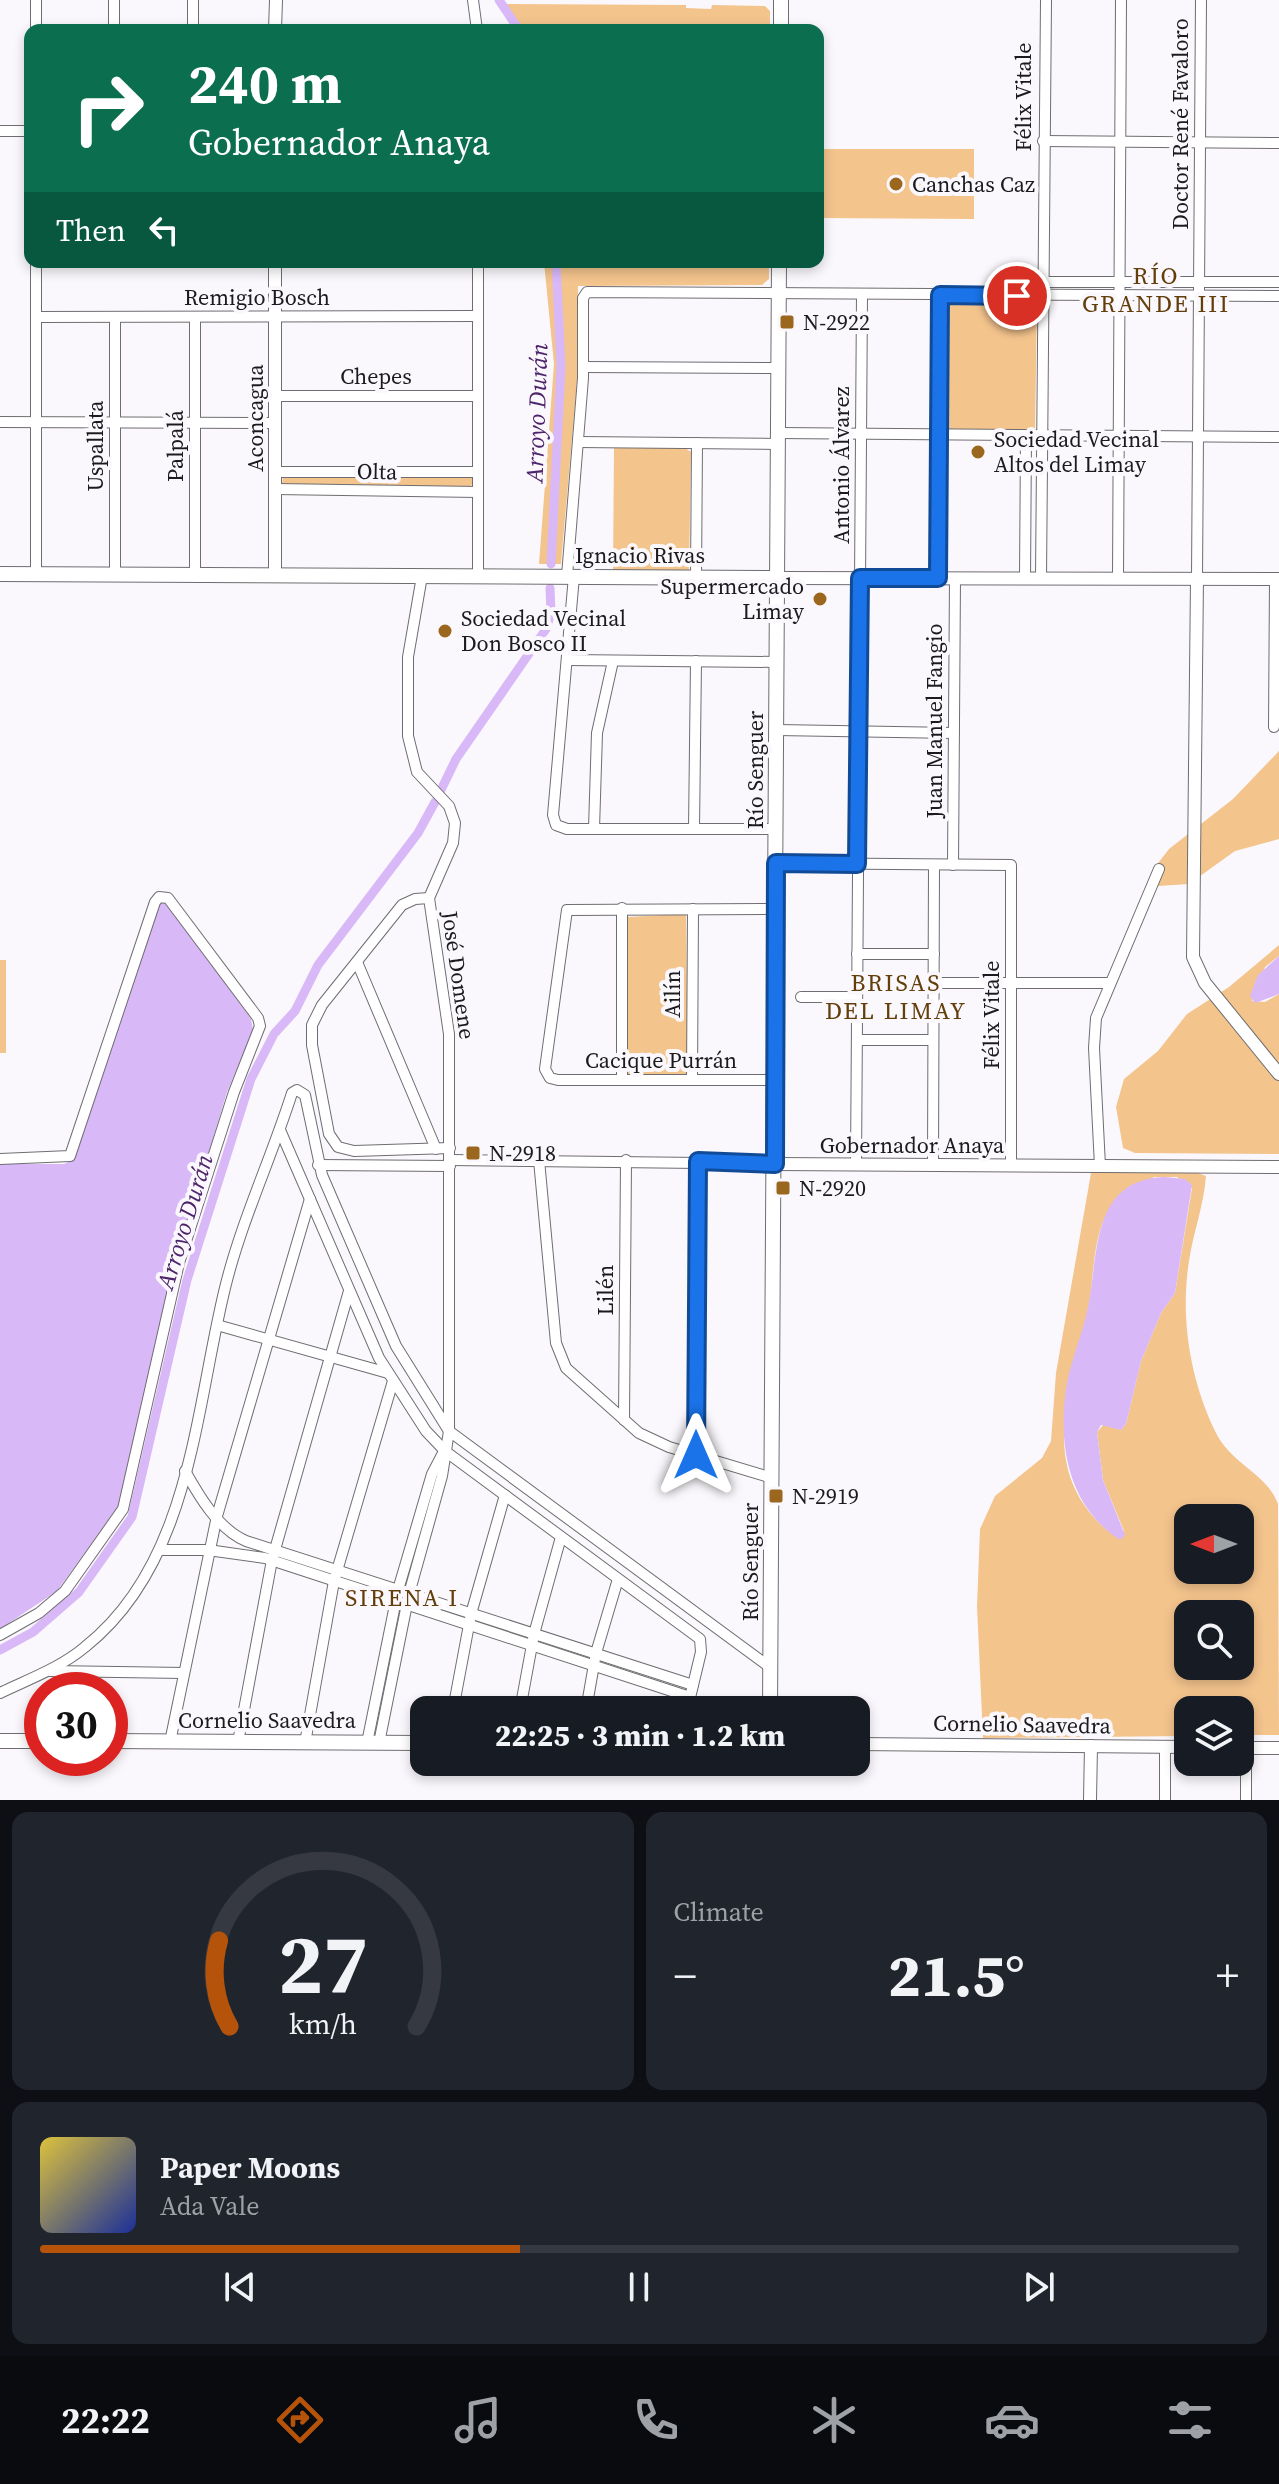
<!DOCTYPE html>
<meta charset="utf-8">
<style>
body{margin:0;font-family:"Source Serif 4",serif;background:#20242c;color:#f1f3f6;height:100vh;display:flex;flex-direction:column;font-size:30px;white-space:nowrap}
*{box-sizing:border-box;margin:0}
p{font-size:26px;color:#9ea1a6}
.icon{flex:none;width:44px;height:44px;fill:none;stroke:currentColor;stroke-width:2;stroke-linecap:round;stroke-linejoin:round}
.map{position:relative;height:1800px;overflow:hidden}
.details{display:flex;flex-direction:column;gap:12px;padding:12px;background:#0d0f14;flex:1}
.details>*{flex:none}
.hud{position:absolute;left:24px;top:24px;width:800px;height:244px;border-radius:16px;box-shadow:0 4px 12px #0003;background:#0b6e4f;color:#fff;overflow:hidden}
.needle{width:52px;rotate:270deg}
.buttons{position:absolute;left:1174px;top:1504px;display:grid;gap:16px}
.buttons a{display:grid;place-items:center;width:80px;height:80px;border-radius:16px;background:#171b24;box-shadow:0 4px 12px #0003;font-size:40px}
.speed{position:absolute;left:24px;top:1672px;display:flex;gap:16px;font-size:40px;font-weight:700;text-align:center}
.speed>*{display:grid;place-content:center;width:104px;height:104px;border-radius:50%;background:#171b24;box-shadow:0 4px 12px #0003;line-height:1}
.speed .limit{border:12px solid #d22;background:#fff;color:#111}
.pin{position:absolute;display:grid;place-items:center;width:68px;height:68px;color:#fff;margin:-34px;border:4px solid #fff;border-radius:50%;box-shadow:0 2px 8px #0007}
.me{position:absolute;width:88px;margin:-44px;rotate:0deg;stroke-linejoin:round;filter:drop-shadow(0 0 6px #0008)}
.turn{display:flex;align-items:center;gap:28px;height:168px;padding:0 32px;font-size:36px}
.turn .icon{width:104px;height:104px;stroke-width:2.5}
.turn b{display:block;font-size:56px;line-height:68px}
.then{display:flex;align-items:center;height:76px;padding:0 32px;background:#0003;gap:16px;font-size:30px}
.big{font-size:60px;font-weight:800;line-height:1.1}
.details .card{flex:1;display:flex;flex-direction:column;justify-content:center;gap:12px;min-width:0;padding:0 28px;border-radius:16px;background:#20242c}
.details .dial{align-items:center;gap:0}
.dial svg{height:208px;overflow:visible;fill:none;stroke:#363941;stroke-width:7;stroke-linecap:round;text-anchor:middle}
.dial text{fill:#f1f3f6;stroke:none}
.song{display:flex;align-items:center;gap:24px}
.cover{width:96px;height:96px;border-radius:12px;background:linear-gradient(135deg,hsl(50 70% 55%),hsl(230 70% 35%))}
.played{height:8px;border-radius:4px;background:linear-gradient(90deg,#b45309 40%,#363941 40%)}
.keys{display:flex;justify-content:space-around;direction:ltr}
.heat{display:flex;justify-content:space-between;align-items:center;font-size:44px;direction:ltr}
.details .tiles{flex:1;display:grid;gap:12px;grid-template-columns:1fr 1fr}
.card:last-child{grid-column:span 2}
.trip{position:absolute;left:410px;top:1696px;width:460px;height:80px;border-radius:16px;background:#171b24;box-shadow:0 4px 12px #0003;font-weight:800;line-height:80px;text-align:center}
.dock{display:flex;height:128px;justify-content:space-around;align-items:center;background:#090b0e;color:#9ea1a6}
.dock .icon{width:56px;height:56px}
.dock .current{color:#b45309}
.dock b{font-size:36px;color:#f1f3f6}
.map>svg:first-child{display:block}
.green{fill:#f4c48d;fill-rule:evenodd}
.water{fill:#d9b8f8}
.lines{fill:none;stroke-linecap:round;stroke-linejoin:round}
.canal{stroke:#d9b8f8;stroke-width:9}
.minor-casing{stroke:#6f6d71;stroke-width:12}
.tertiary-casing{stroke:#6f6d71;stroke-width:14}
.secondary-casing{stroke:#6f6d71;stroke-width:16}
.minor{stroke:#fff;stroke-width:10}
.tertiary{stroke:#fff;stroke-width:12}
.secondary{stroke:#fff;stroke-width:14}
.route-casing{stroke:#114b97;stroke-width:20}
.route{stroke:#1a73e8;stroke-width:14}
.poi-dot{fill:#9b661d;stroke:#faf8fc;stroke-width:3}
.labels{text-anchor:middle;stroke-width:8;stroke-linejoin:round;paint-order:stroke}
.street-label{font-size:22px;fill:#1b1a1c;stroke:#faf8fc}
.poi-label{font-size:22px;fill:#1b1a1c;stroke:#faf8fc;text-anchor:start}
.neighbourhood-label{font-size:24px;letter-spacing:2px;fill:#633e0b;stroke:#faf8fc}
.water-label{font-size:24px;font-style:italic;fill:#4d236b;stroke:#faf8fc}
</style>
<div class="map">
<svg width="1279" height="1800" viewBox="0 0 1279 1800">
<rect width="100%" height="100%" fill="#faf8fc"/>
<g class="green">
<path d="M498 4 686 5V8L711 9 712 5 765 6 770 11V30H514Z"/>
<path d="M818 149H974V219L818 218Z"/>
<path d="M544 262H769V279L762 285 578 286 577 381 561 564H539L554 364Z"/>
<path d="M951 299 1037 303 1035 430 945 429V302Z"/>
<path d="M614 448H685L691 452 689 571 613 572Z"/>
<path d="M472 476 474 482 470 487 282 484 283 477Z"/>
<path d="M1279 751V839L1235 851 1189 884 1158 886 1153 881 1155 867 1169 849 1233 799Z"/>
<path d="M686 914 688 1072 687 1075 631 1076 626 1072 627 917Z"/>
<path d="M1279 945V956L1265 967 1252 1001 1265 1002 1279 994V1154L1135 1153 1123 1148 1116 1107 1124 1079 1158 1051 1187 1014 1229 987Z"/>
<rect x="0" y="960" width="6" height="93"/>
<path d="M1091 1173H1198L1206 1176C1204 1205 1193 1233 1189 1261 1180 1318 1190 1379 1215 1431 1232 1466 1266 1472 1278 1504L1279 1735H1240V1710H1188V1736L983 1738 977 1606 980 1529 995 1496 1042 1458 1051 1441 1056 1373ZM1154 1177H1177L1192 1188 1175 1293 1161 1313 1141 1361 1126 1424 1121 1430 1104 1424 1097 1432 1103 1480 1124 1531H1108C1033 1467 1073 1383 1089 1304 1094 1275 1093 1241 1106 1215 1114 1200 1140 1187 1154 1177ZM1188 1518H1240V1570H1188ZM1188 1614H1240V1666H1188Z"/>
</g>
<g class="water">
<path d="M161 900 168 903 251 1019 253 1030 227 1092 169 1284 120 1504 57 1591 0 1629V1164H64L73 1160Z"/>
<path d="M1279 956V994L1255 1003 1250 996 1258 975Z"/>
<path d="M1165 1177 1185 1179 1192 1185 1175 1293 1161 1313 1141 1361 1126 1424 1121 1430 1101 1425 1097 1432 1103 1480 1125 1535 1120 1540C1067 1506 1057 1442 1067 1383 1072 1357 1083 1333 1088 1307 1099 1253 1091 1179 1165 1177Z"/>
</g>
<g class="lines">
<g class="canal">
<path d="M499 0 519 30"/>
<path d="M551 564 561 367 556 262"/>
<path d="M440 792 456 759 546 629 551 613 550 588"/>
<path d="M0 1650 33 1632 79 1592 132 1517 187 1280 251 1079 274 1034 295 1011 318 965 418 833 435 802"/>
</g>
<g class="minor-casing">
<g id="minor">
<path d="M36 0V30"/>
<path d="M114 0V30"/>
<path d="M473 0 477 30"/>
<path d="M193 30V0"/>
<path d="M0 131H30"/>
<path d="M1043 141 1279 143"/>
<path d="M36 262V574"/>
<path d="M1043 282H1279"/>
<path d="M36 317 478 316"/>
<path d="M195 317V575"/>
<path d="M583 367 779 368"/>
<path d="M275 396H478"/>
<path d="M0 422 275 423"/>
<path d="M778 433 1279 437"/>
<path d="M578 442 778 444"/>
<path d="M275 472H478"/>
<path d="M275 489 478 492"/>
<path d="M115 574V317"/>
<path d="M478 576V262"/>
<path d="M567 576 583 378V298L587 292 1279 296"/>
<path d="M574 576 553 815 556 825 567 829H776"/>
<path d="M696 577 697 443"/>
<path d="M938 578 940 295"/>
<path d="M1025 578 1026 436"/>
<path d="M1041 578 1046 0"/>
<path d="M1118 579 1121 0"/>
<path d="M1197 579 1201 0"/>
<path d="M567 660 777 662"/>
<path d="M1274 727 1275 579"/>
<path d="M777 730 954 733"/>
<path d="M594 829 597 733 613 661"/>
<path d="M694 829 696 661"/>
<path d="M776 863 1011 865V1166"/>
<path d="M953 865 955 578"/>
<path d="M429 898 415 899 402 905 322 1005 312 1025V1045L329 1134 338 1147 354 1151 450 1148"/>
<path d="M622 908V1080"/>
<path d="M857 954H934"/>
<path d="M357 962 436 1149"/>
<path d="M934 983H1109"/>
<path d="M801 997H857"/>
<path d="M857 1040H933"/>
<path d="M692 1080 693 909"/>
<path d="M775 1080H558L550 1078 545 1069 567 910 776 909"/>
<path d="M280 1130 379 1358 426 1431 445 1451 700 1639 701 1652 687 1710"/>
<path d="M0 1159 70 1156 155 902 159 897 168 898 258 1018 260 1026 234 1092 179 1263 123 1509 65 1591 39 1613 0 1635"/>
<path d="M450 1160 775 1164"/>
<path d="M539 1160 556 1343 566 1368 639 1433 669 1447 772 1478"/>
<path d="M318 1165 450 1166"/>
<path d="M856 1165 862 294"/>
<path d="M933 1165 934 865"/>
<path d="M1100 1166 1094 1048 1096 1018 1159 869"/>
<path d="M217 1325 388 1373"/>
<path d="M624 1420 626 1160"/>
<path d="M696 1455 698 1161"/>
<path d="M185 1471C199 1496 218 1529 246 1541L693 1685"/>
<path d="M160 1550H208L265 1558 690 1697"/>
<path d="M50 1671 184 1673"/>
<path d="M0 1693C29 1679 60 1668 85 1647 191 1563 195 1410 225 1288 241 1222 271 1159 292 1093L297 1090 305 1095 322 1175 396 1346 449 1431 771 1668"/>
<path d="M453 1710 471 1614 505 1495"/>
<path d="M520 1710 534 1634 561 1537"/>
<path d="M586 1710 596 1653 618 1579"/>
<path d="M170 1742 217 1516 310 1199"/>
<path d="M238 1742 272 1560 349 1291"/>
<path d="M305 1743 334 1581 393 1381"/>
<path d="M367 1743 398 1590 432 1474 443 1453"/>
<path d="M379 1743 409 1594 442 1476 449 1431V1034L429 898 453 843 455 823 449 806 417 772 408 736V657L422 576"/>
<path d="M1165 1800V1747"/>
<path d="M1246 1800V1748"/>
</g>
</g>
<g class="tertiary-casing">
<g id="tertiary">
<path d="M275 30 276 0"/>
<path d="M275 575V262"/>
<path d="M778 578 1279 579"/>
<path d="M1197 579 1193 957 1205 983 1279 1074"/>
<path d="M775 1164 1279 1167"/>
<path d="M856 1744 1188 1747"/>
<path d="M1240 1748H1279"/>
<path d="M1090 1800 1091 1746"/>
</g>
</g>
<g class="secondary-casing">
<g id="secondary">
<path d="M781 30V0"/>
<path d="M0 574 778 578"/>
<path d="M770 1710 779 262"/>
<path d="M0 1741H42"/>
<path d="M110 1741 424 1743"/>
</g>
</g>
<use href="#minor" class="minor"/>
<use href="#tertiary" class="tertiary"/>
<use href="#secondary" class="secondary"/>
</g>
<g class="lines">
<g class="route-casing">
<path id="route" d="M696 1455 698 1161 775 1164 776 863 857 864 860 578H938L940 295 1017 296"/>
</g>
<use href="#route" class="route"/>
</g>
<g class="poi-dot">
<circle cx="896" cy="184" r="8"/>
<rect x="779" y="314" width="16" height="16" rx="4"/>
<circle cx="978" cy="452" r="8"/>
<circle cx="820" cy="599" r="8"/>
<circle cx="445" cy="631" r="8"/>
<rect x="465" y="1145" width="16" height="16" rx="4"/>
<rect x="775" y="1180" width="16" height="16" rx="4"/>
<rect x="768" y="1488" width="16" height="16" rx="4"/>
</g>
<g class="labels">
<g class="street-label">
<text transform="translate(1023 97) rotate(-90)" y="8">Félix Vitale</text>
<text transform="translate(1180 124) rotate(-90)" y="8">Doctor René Favaloro</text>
<text x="257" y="305">Remigio Bosch</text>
<text x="376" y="384">Chepes</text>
<text transform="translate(255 418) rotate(-90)" y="8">Aconcagua</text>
<text transform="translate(95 446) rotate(-90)" y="8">Uspallata</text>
<text transform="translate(175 446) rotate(-90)" y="8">Palpalá</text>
<text transform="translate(841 465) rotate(-90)" y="8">Antonio Álvarez</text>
<text transform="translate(377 471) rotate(1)" y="8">Olta</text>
<text x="640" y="563">Ignacio Rivas</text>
<text transform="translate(934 721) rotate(-90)" y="8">Juan Manuel Fangio</text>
<text transform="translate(755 770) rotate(-90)" y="8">Río Senguer</text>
<text transform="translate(459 975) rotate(82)" y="8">José Domene</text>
<text transform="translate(672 994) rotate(-90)" y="8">Ailín</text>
<text transform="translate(991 1015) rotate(-90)" y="8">Félix Vitale</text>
<text x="661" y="1068">Cacique Purrán</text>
<text x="912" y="1153">Gobernador Anaya</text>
<text transform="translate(605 1290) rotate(-90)" y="8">Lilén</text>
<text transform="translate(750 1562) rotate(-90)" y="8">Río Senguer</text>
<text x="267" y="1728">Cornelio Saavedra</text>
<text transform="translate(1022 1724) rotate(1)" y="8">Cornelio Saavedra</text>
</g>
<g class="poi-label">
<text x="912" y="192">Canchas Caz</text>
<text x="803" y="330">N-2922</text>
<text x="994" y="447">Sociedad Vecinal<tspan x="994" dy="25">Altos del Limay</tspan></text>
<text x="804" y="594" text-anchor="end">Supermercado<tspan x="804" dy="25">Limay</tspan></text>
<text x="461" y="626">Sociedad Vecinal<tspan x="461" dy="25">Don Bosco II</tspan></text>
<text x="489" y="1161">N-2918</text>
<text x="799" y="1196">N-2920</text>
<text x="792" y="1504">N-2919</text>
</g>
<g class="neighbourhood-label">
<text x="1156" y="284">RÍO<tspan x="1156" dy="28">GRANDE III</tspan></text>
<text x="896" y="991">BRISAS<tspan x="896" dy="28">DEL LIMAY</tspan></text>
<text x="402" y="1606">SIRENA I</text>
</g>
<g class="water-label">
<text transform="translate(537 413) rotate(-88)" y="8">Arroyo Durán</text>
<text transform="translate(185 1222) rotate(-73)" y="8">Arroyo Durán</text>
</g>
</g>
</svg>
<div class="buttons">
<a><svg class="needle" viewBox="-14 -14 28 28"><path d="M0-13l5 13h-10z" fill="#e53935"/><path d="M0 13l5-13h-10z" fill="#9ea1a6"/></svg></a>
<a><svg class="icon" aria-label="search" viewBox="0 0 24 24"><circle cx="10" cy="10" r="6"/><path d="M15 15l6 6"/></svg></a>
<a><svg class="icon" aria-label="layers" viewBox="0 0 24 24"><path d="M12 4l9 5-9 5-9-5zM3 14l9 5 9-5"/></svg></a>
</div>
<div class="speed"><div class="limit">30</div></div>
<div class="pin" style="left:1017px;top:296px;background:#d93025"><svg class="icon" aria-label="arrive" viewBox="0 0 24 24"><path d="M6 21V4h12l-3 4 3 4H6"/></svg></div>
<svg class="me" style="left:696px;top:1455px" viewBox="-20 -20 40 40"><path d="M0-17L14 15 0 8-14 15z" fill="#1a73e8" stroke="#fff" stroke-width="4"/></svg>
<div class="trip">22:25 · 3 min · 1.2 km</div>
<div class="hud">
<div class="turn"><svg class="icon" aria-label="right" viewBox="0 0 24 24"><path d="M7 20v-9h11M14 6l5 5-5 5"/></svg><div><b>240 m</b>Gobernador Anaya</div></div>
<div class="then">Then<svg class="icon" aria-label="left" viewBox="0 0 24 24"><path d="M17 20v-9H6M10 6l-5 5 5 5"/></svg></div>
</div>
</div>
<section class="details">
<div class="tiles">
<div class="card dial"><svg viewBox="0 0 100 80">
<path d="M14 69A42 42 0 1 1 86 69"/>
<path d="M14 69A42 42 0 0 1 10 36" stroke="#b45309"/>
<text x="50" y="56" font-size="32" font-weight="700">27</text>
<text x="50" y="72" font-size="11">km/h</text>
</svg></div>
<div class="card"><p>Climate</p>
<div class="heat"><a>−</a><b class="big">21.5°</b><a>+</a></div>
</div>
<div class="card">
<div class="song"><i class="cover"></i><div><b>Paper Moons</b><p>Ada Vale</p></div></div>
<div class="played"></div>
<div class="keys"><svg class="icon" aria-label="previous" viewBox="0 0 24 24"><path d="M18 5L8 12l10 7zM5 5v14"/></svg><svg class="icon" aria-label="pause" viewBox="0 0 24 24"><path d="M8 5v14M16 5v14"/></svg><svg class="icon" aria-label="next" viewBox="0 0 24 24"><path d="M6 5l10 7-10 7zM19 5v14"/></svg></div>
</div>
</div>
</section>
<nav class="dock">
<b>22:22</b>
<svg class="icon current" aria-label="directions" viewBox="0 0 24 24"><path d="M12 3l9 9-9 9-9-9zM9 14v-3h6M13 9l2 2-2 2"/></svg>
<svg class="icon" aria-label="music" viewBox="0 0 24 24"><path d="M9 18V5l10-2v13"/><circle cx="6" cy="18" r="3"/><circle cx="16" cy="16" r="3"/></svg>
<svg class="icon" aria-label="phone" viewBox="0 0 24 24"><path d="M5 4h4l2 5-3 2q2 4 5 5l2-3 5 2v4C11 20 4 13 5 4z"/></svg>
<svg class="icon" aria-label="climate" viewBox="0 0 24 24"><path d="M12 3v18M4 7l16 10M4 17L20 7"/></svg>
<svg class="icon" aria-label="car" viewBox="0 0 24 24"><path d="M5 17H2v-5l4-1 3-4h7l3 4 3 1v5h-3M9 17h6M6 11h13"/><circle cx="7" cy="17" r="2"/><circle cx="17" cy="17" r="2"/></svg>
<svg class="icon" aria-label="filters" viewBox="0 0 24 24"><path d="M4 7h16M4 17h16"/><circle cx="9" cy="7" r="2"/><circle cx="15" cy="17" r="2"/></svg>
</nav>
